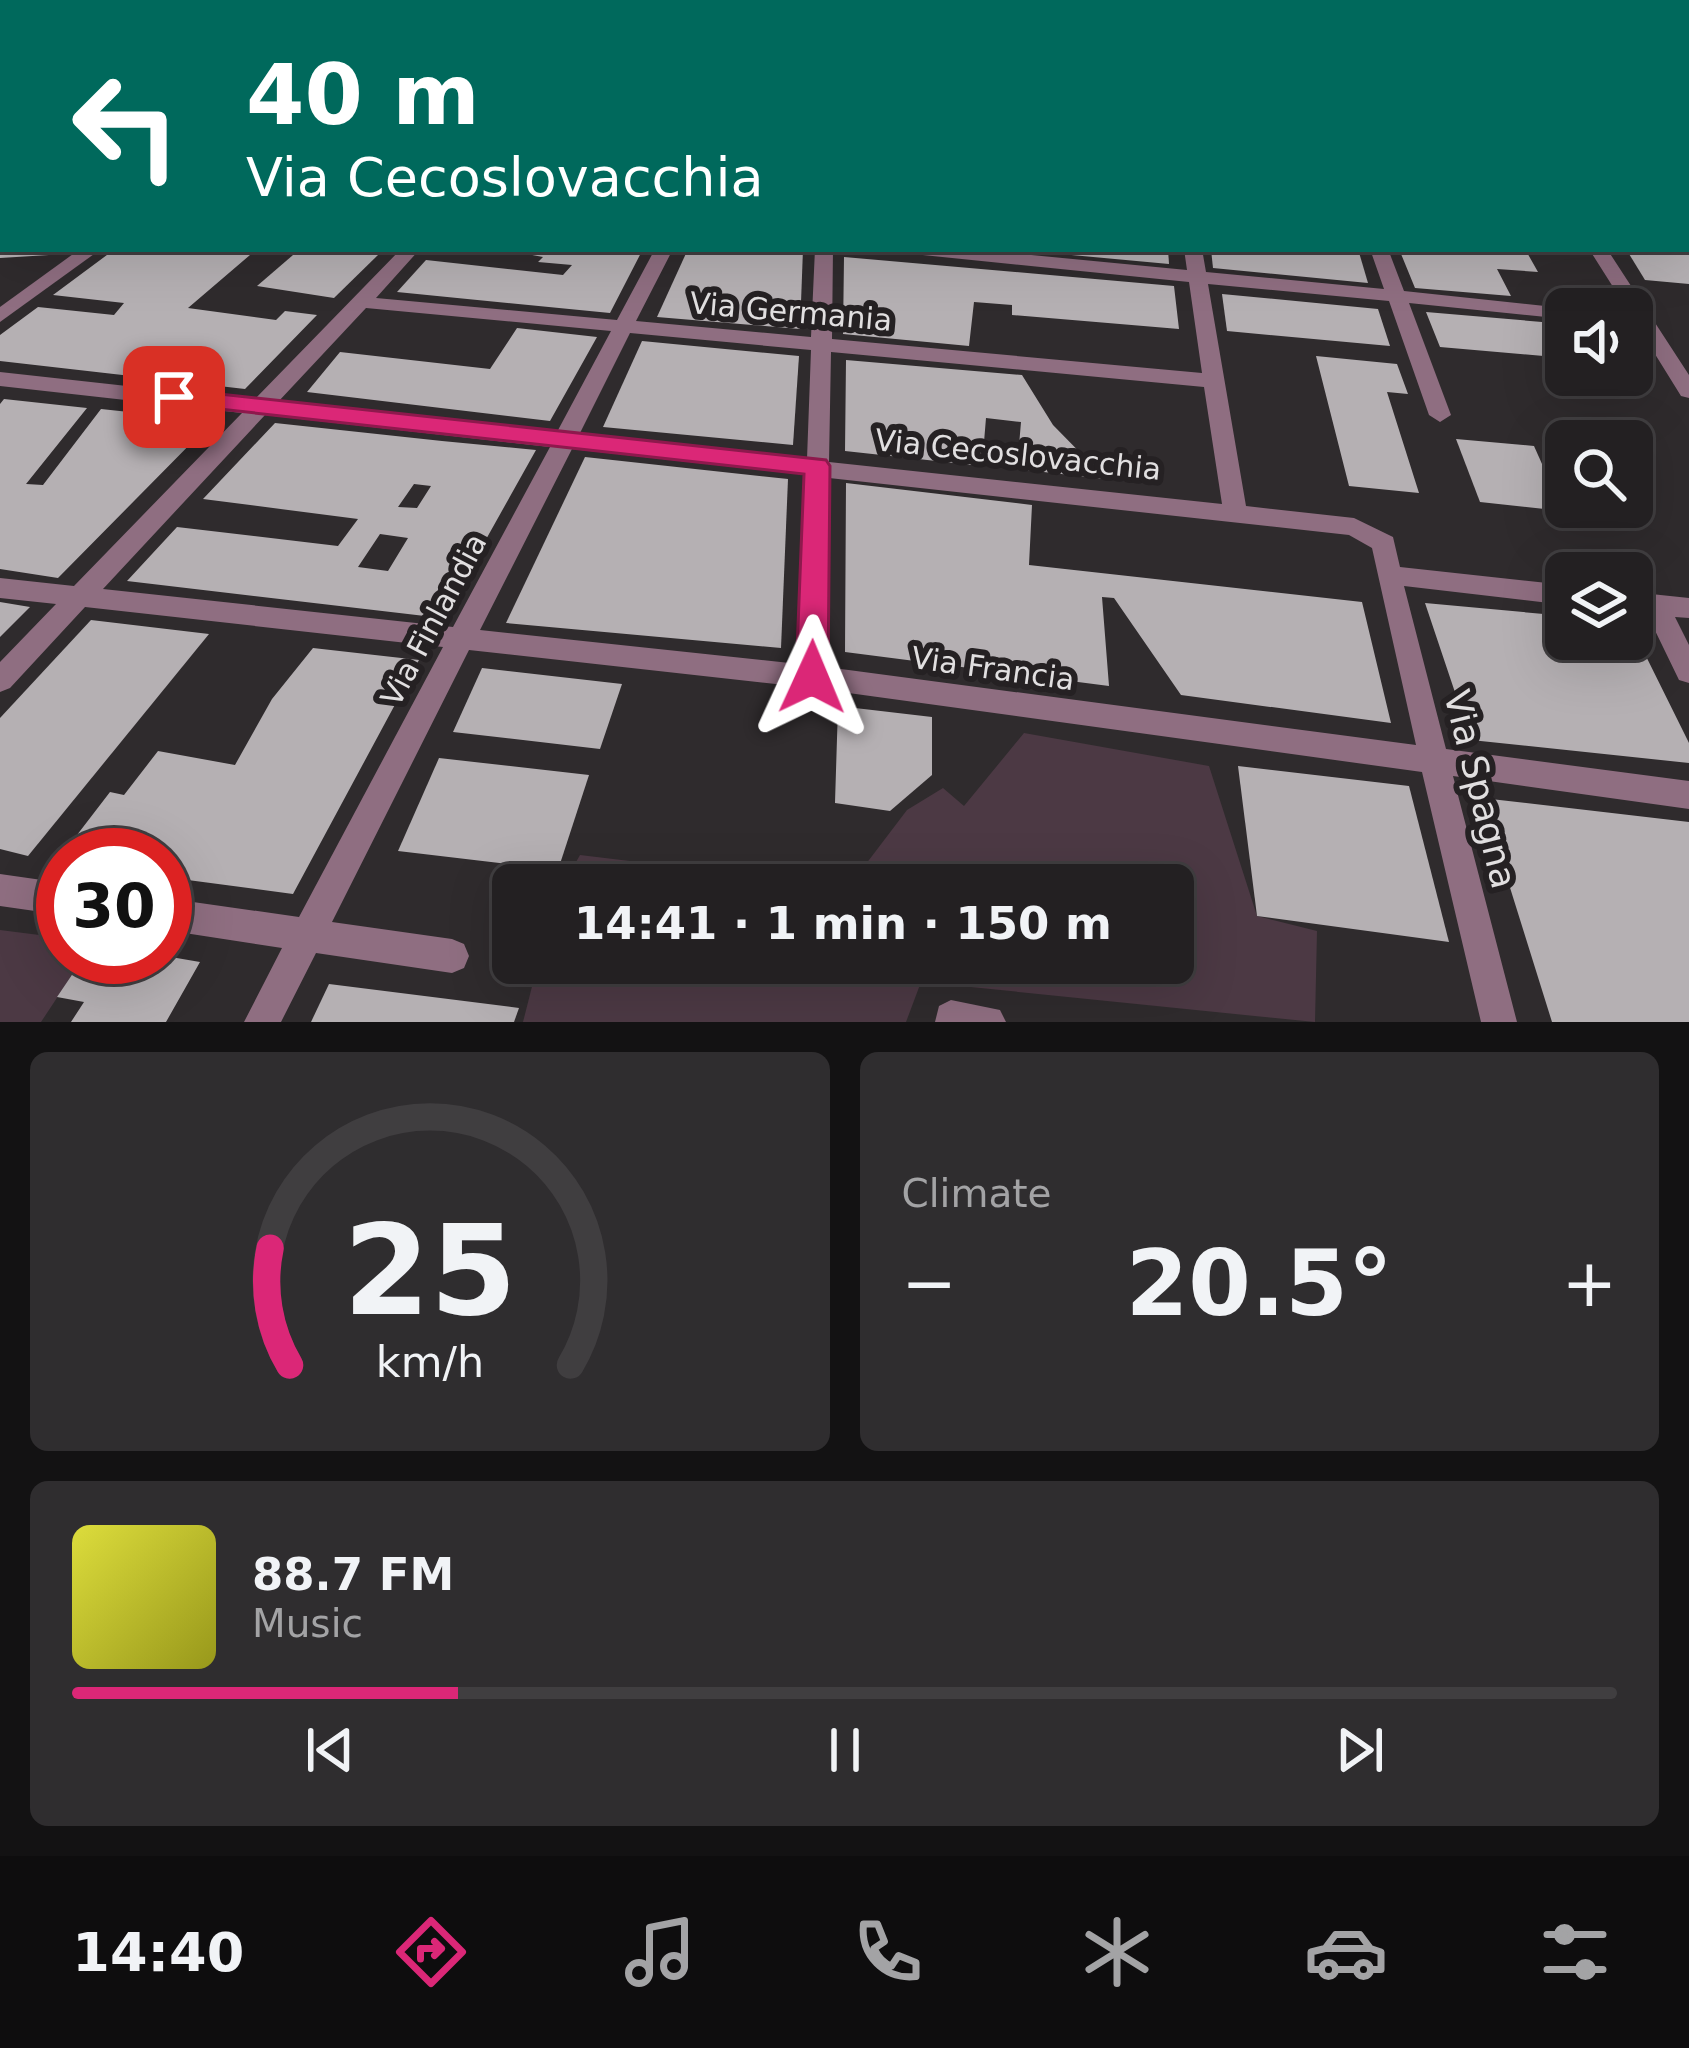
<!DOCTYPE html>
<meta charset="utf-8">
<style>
body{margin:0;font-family:"DejaVu Sans",sans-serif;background:#2f2d2f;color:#f1f3f6;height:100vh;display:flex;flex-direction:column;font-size:45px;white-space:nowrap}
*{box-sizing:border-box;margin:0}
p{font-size:39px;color:#a3a3a5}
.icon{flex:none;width:66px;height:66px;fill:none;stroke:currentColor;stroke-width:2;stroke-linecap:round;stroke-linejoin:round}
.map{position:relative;height:1022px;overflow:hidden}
.details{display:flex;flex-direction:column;gap:30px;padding:30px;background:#131213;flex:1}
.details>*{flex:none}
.top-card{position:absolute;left:0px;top:0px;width:1689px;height:252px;box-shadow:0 12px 48px #0002,0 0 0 3px #403e40;background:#00695c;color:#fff;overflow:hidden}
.controls{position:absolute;left:1545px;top:288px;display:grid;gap:24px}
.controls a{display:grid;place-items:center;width:108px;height:108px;border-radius:18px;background:#232022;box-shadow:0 12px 48px #0002,0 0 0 3px #403e40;font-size:60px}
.speed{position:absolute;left:36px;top:828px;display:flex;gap:24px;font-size:60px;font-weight:700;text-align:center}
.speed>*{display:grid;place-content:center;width:156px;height:156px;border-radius:50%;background:#232022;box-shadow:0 12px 48px #0002,0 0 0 3px #403e40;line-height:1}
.speed .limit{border:18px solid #d22;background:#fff;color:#111}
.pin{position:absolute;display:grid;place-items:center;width:102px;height:102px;color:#fff;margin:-51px;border-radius:24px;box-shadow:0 6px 18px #0006}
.me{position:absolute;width:132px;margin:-66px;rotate:1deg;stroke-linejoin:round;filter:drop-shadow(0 0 9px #0008)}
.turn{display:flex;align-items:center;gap:42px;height:252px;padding:0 48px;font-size:54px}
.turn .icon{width:156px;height:156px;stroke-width:2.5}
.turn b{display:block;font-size:84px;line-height:102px}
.big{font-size:90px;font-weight:600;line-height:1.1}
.details .widget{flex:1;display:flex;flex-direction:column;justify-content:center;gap:18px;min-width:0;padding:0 42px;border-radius:18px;background:#2f2d2f}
.details .dial{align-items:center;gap:0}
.dial svg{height:312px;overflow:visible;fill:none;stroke:#403e40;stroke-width:7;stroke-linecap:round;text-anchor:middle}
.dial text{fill:#f1f3f6;stroke:none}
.song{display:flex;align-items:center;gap:36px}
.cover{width:144px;height:144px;border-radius:18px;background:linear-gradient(135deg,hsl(60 70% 55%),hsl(60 70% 35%))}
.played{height:12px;border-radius:6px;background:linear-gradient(90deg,#db2777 25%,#403e40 25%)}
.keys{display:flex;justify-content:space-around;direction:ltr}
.heat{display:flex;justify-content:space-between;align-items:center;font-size:66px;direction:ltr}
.details .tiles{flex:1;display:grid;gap:30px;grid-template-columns:1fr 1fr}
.widget:last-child{grid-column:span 2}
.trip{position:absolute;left:492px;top:864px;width:702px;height:120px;border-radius:18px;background:#232022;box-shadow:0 12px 48px #0002,0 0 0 3px #403e40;font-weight:600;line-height:120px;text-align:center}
.tab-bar{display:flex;height:192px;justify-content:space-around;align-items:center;background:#0e0d0e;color:#a3a3a5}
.tab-bar .icon{width:84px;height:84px}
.tab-bar .active{color:#db2777}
.tab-bar b{font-size:54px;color:#f1f3f6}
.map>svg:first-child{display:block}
.green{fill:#4c3944}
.building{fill:#b5b0b3;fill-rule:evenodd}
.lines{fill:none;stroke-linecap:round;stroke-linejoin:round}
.street{fill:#8f6e81;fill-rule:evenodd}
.secondary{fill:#c792b1;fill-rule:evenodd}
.route{fill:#db2777;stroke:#8e194d;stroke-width:3}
.labels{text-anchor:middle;stroke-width:12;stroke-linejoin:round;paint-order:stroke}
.street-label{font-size:30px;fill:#e1dfe0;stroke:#252123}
.near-street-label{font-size:36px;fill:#e1dfe0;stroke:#252123}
</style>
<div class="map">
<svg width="1689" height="1022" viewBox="0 0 1689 1022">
<rect width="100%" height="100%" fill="#2f2b2d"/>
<g class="green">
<path d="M1024 733 1209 766 1257 916 1317 931 1315 1022 921 982 906 1022H523L538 963H1173V885H850L907 810 943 788 964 806Z"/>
<path d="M580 855 827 885H563Z"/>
<path d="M0 930 63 938V957H84L41 1022H0Z"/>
</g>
<g class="building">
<path d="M0 249H55L49 255 0 258Z"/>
<path d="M115 249H257L188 308 276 320 285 311 317 315 245 389 0 361V335L38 307 114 315 124 303 53 295Z"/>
<path d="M300 249H346L379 254 334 298 257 286Z"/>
<path d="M500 249H643L610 313 397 292 426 260 563 275 572 265 538 262 543 257Z"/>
<path d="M688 249H803L800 329 657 317Z"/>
<path d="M1039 249H1168L1169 264 1039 252Z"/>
<path d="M1211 249H1358L1368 283 1213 268Z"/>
<path d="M1399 249H1525L1538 272 1497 269 1511 296 1415 288Z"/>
<path d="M1626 249 1689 253V284L1645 280Z"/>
<path d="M844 257 1174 286 1179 329 1012 315V305L974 302 969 346 843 334Z"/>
<path d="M1222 294 1378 309 1390 346 1227 331Z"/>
<path d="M1426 312 1566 324V358L1440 347Z"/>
<path d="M517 328 597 337 550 421 307 392 340 352 490 369Z"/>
<path d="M642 341 799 356 793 445 603 427Z"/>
<path d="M1316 356 1397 364 1408 394 1387 392 1419 493 1349 486Z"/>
<path d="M846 360 1022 375 1053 425 1106 479 1017 469 1021 422 986 418 982 466 845 451Z"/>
<path d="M4 399 87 408 26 484 43 485 101 409 213 421 58 578 0 569V404Z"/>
<path d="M275 423 442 441 536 450 442 618 127 581 177 527 338 546 358 519 203 499ZM414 484 431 486 417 508 398 507ZM380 534 408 538 388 571 358 567Z"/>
<path d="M1456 439 1534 446 1563 511 1480 502Z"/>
<path d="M585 457 788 479 781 648 506 623Z"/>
<path d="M846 483 1032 505 1029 565 1362 602 1391 723 1181 695 1114 598 1102 597 1109 686 845 652Z"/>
<path d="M0 602 30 607 0 637Z"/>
<path d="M1425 603 1566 616V639H1632V628L1689 743V763L1471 740Z"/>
<path d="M91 620 209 634 28 856 0 849V718Z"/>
<path d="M313 648 419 660 293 894 165 877V855H63V862L57 861 110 792 124 795 158 751 235 765 272 699Z"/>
<path d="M482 668 622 684 600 749 453 732Z"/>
<path d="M838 706 932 717V775L890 811 835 803Z"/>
<path d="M439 758 589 775 558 870 398 851Z"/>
<path d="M1238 766 1409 786 1449 942 1257 916Z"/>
<path d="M1482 798 1689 822V1022H1552Z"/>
<path d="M165 956 200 962 166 1022H71L84 1002 57 997 84 957Z"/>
<path d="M329 984 519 1008 514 1022H311Z"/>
</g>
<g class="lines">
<g class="street">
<path d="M1282 0H1294L1295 3H1283Z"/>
<path d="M1427 0H1439L1441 3H1429Z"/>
<path d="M1531 0H1543L1545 3H1533Z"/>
<path d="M1649 0H1662L1664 3H1651Z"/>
<path d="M1686 26 1689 27V37L1686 36Z"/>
<rect x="0" y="65" width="3" height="8"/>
<path d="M3 116V127L0 128V117Z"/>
<path d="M1686 167 1689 168V180L1686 179Z"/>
<path d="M3 183V194L0 195V184Z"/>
<path d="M1686 239H1689V249H1684Z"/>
<path d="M80 249H101L0 322V307Z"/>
<path d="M401 249H420L376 298 617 320 655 249H673L636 321 811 337 815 249H833L832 339 1202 373 1189 282 913 254 904 249H969L1187 270 1184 249H1202L1206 272 1384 289 1370 249H1388L1404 291 1573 309H1566V319L1409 303 1451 415 1440 422 1429 415 1389 301 1208 284 1246 506 1354 518 1393 537 1400 567 1566 585V605L1404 586 1446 749 1689 781V809L1453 776 1517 1022H1481L1422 772 812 688 469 650 332 922 452 939 464 944 469 956 464 968 452 973 316 953 281 1022H244L282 948 165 930V898L299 917 443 647 85 607 10 688 0 692V662L56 604 0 598V578L74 586 242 413 0 386V372L254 400ZM366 308 611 331 557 432 278 402ZM630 333 811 350 807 459 579 435ZM831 352 1204 387 1222 504 829 462ZM265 415 550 447 453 627 103 589ZM572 449 806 475 799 664 480 630ZM829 478 1349 535 1372 548 1416 745 826 667Z"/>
<path d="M1589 249H1607L1689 375V398L1681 396 1632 317V309H1627Z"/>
<path d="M1632 592 1689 598V618L1675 617 1689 645V683L1679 680 1647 614 1632 612Z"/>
<path d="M0 874 63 883V915L0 906Z"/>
<path d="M951 1000 1000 1010 1006 1022H935L939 1006Z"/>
</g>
<path class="secondary" d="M746 0H786L789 3H749Z"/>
</g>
<path class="route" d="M174 389 826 460 830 466 828 677 823 686 812 690 801 686 796 677 804 474 165 403 161 397Z"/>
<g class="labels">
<g class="street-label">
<text transform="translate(791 312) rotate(5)" y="10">Via Germania</text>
<text transform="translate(1018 455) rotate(6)" y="10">Via Cecoslovacchia</text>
<text transform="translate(434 620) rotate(-62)" y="10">Via Finlandia</text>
<text transform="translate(993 669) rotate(8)" y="10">Via Francia</text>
</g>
<g class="near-street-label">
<text transform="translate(1481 789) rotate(76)" y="13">Via Spagna</text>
</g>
</g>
</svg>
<div class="controls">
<a><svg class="icon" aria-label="sound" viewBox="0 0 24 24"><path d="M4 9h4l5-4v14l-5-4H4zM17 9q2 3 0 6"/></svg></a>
<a><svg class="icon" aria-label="search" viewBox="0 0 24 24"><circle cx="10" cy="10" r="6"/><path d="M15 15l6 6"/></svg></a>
<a><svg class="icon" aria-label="layers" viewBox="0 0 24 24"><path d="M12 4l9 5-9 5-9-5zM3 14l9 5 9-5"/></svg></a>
</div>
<div class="speed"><div class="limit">30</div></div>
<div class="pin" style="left:174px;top:397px;background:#d93025"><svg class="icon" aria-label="arrive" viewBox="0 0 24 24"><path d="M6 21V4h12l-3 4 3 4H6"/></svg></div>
<svg class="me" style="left:812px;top:677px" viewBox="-20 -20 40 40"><path d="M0-17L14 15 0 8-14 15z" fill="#db2777" stroke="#fff" stroke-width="4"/></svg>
<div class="trip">14:41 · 1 min · 150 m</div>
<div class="top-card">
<div class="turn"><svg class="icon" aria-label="left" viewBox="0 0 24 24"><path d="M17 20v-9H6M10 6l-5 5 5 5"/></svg><div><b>40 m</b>Via Cecoslovacchia</div></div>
</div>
</div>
<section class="details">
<div class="tiles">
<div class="widget dial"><svg viewBox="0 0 100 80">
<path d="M14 69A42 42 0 1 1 86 69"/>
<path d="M14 69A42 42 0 0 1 9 39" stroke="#db2777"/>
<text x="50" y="56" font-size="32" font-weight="700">25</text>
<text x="50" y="72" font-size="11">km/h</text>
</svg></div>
<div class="widget"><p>Climate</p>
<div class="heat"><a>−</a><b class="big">20.5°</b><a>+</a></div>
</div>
<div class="widget">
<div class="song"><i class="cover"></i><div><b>88.7 FM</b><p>Music</p></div></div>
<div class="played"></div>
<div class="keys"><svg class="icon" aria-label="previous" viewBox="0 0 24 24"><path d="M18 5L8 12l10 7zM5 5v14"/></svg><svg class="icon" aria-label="pause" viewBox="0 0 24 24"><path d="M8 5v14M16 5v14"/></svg><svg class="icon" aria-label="next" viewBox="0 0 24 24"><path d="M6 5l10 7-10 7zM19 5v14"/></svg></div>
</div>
</div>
</section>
<nav class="tab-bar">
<b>14:40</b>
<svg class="icon active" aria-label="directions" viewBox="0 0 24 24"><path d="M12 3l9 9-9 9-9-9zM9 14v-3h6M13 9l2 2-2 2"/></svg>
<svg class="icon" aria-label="music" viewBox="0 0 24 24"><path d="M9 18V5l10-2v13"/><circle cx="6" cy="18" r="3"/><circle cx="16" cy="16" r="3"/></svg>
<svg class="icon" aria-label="phone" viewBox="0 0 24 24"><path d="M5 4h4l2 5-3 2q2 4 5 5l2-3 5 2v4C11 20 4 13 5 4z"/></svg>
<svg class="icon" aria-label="climate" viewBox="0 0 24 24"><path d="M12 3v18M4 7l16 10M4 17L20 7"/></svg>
<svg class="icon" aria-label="car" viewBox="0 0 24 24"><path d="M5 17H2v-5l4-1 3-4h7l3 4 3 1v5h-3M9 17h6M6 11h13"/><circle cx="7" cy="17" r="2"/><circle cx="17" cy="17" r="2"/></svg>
<svg class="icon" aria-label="filters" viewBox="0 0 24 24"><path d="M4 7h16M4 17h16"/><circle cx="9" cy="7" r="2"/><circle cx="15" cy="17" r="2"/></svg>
</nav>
